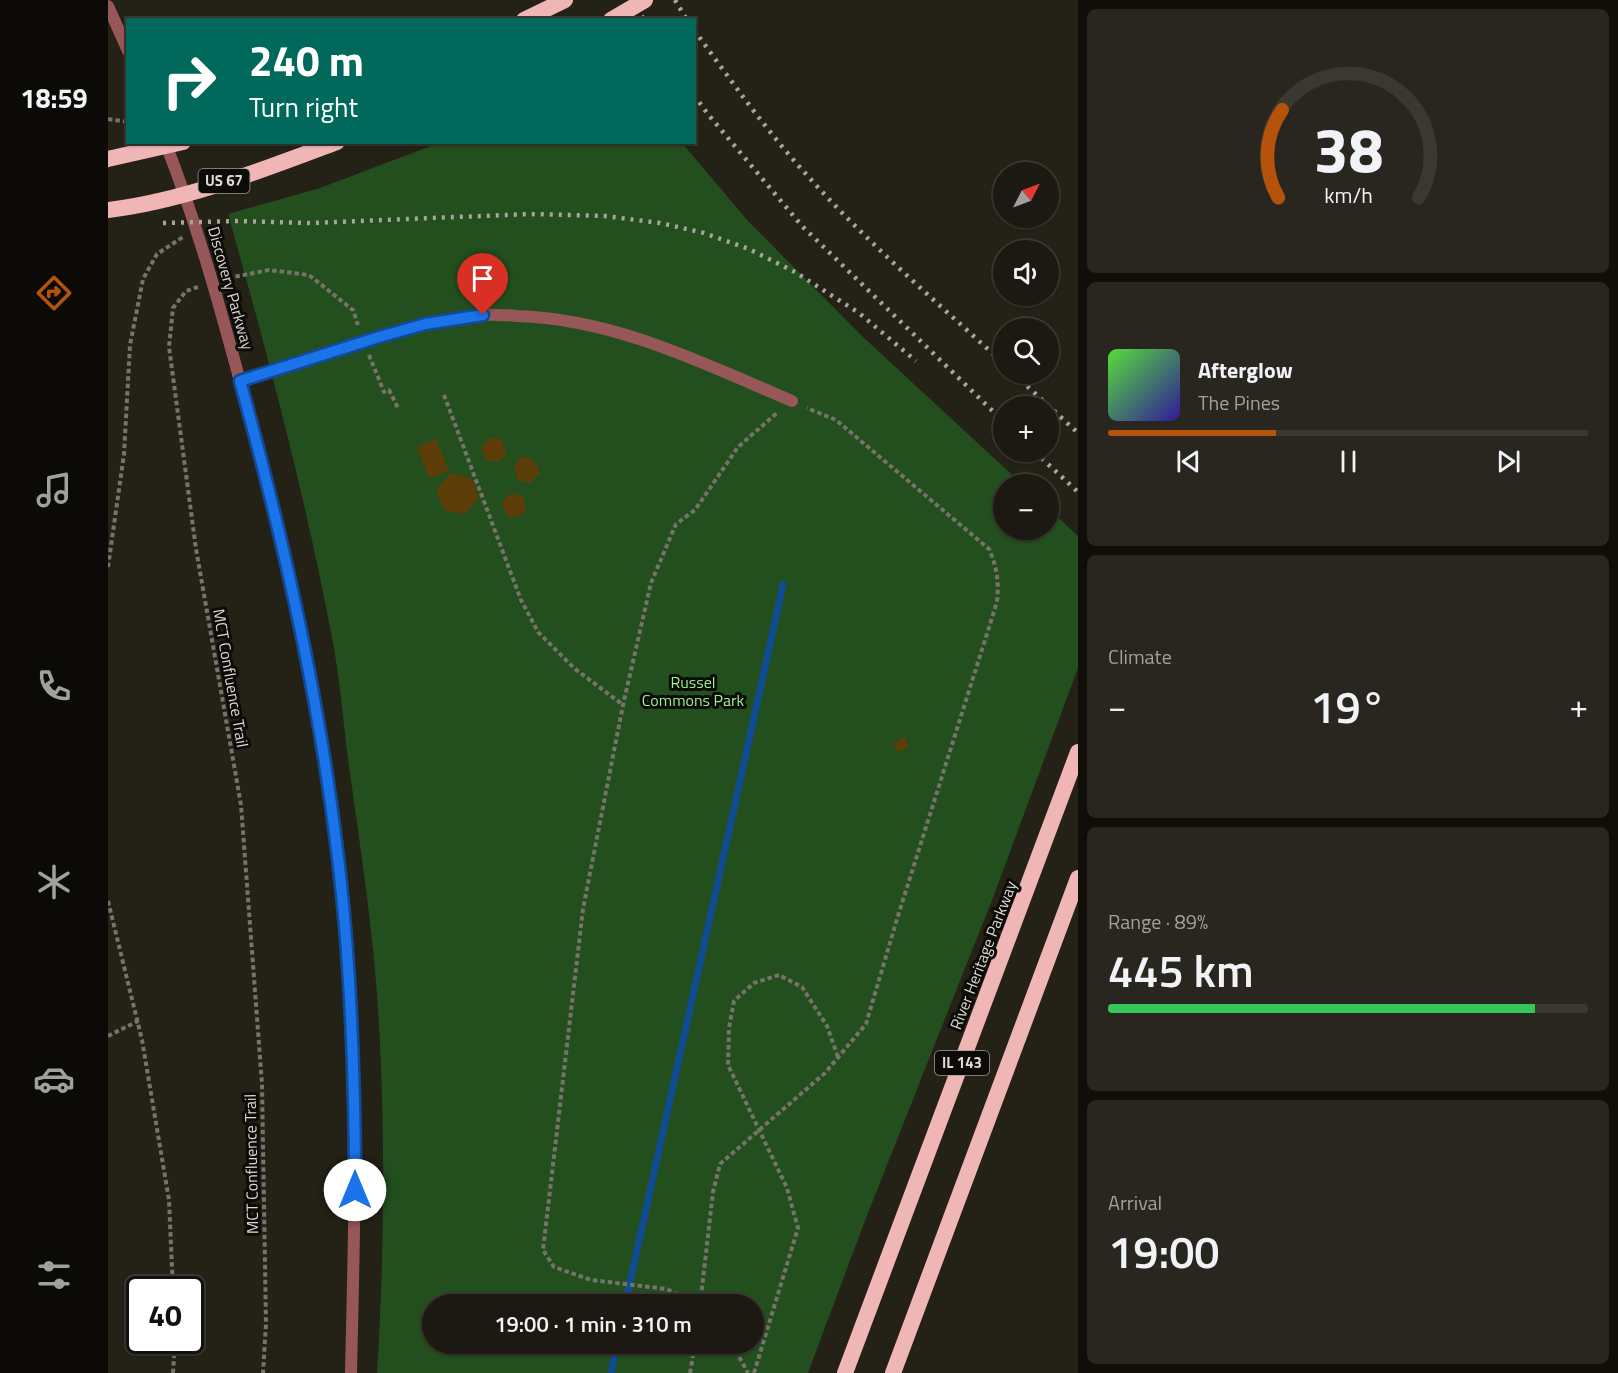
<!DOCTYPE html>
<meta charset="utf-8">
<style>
body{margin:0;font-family:"Titillium Web",sans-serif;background:#28261f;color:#f1f3f6;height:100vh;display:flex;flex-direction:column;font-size:22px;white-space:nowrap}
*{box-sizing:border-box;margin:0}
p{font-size:20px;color:#a0a09f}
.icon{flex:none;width:33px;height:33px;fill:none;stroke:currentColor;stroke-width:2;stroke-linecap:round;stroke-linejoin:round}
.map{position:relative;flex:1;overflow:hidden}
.details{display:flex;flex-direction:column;gap:9px;padding:9px;background:#0f0e09;width:540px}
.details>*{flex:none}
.banner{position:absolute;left:18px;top:18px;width:570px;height:126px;border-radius:0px;box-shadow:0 2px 4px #0004,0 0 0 2px #393831;background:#00695c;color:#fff;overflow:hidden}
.needle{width:39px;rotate:48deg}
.controls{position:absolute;left:885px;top:162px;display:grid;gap:12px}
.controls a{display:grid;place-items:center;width:66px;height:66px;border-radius:50%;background:#1b1911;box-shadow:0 2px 4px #0004,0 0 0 2px #393831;font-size:30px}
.speed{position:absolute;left:18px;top:1276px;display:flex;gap:12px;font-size:30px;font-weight:700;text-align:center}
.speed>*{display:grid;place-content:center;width:78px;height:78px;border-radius:50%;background:#1b1911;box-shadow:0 2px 4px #0004,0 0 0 2px #393831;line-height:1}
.speed .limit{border:3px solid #111;border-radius:9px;background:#fff;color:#111}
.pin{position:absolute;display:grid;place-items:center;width:51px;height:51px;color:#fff;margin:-62px -26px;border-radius:50% 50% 50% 0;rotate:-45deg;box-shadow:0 0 6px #0007}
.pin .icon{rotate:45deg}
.me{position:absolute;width:66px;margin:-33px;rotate:0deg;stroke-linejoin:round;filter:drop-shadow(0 0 4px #0008)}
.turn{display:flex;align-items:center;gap:21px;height:126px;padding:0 24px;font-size:27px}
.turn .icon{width:78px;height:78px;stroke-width:2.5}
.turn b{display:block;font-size:42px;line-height:51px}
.big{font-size:45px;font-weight:600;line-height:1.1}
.details .card{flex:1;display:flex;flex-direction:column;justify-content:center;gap:9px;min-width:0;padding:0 21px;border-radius:9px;background:#28261f}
.details .dial{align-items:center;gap:0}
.dial svg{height:156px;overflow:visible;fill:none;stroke:#393831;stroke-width:7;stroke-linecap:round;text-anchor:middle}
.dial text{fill:#f1f3f6;stroke:none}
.song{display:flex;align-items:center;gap:18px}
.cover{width:72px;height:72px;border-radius:9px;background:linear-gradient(135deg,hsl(110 70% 55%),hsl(250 70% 35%))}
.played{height:6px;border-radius:3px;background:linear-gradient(90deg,#b45309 35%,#393831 35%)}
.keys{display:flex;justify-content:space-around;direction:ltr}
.heat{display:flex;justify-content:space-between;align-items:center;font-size:33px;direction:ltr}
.charge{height:9px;border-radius:4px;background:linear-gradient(90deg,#34c759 89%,#393831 0)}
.trip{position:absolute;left:314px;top:1294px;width:342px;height:60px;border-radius:30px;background:#1b1911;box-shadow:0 2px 4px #0004,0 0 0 2px #393831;font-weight:600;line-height:60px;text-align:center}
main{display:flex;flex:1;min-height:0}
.dock{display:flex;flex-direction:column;width:108px;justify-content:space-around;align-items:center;background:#0b0a07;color:#a0a09f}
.dock .icon{width:42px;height:42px}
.dock .current{color:#b45309}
.dock b{font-size:27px;color:#f1f3f6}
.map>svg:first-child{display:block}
.green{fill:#234f1e;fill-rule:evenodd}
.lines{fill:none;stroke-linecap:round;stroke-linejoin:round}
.stream{stroke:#104c91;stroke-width:7}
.building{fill:#5d3e08}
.path{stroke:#75736a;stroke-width:4;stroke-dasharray:4.5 3;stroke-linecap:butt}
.service{stroke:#975758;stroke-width:12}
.tertiary{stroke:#975758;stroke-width:12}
.trunk{stroke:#f0b6b6;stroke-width:16}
.rail{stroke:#a7a59e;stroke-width:4.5;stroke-dasharray:3 6;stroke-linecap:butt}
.trunk-bridge{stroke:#f0b6b6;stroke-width:16}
.route-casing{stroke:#114b97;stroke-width:15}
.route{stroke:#1a73e8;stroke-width:10}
.labels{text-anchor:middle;stroke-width:6;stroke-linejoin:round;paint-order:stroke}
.shield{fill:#0c0b07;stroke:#9d9b96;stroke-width:1.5}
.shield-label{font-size:15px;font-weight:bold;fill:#dbd9d3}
.street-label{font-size:16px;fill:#dbd9d3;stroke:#0c0b07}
.park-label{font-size:16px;fill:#99f28e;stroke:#0c0b07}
</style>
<main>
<nav class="dock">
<b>18:59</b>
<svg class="icon current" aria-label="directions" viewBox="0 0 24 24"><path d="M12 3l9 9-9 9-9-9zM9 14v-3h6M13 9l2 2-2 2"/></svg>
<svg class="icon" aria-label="music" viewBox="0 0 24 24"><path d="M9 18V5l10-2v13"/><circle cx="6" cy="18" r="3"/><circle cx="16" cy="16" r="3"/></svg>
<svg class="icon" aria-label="phone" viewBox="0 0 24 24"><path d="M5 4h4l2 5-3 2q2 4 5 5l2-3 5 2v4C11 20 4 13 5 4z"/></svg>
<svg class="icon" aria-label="climate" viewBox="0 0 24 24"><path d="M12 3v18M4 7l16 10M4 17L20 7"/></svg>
<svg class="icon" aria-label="car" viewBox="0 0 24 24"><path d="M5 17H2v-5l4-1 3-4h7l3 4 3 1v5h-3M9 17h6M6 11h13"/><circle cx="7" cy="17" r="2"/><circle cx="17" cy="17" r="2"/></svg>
<svg class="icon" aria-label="filters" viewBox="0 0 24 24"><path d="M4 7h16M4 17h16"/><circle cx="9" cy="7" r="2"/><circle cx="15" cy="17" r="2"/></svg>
</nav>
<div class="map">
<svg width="970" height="1373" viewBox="0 0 970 1373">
<rect width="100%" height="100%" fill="#242117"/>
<path class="green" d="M331 143H574L640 221 755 337 914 484H896V530H940L941 509 970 536V668L886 895 758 1218 700 1373H269C276 1263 277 1152 272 1043 268 950 254 858 241 767 235 722 232 676 223 632 196 491 159 352 120 214L212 188ZM324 1305H645V1344H324Z"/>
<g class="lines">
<g class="stream">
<path d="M517 1305 675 585"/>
<path d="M503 1373 509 1344"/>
</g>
</g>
<g class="building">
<path d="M382 438 394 439 398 455 391 461H379L373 448Z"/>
<path d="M328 439 341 471 321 478 309 447Z"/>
<path d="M414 456 426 460 432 473 422 483 410 480 406 467Z"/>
<path d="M343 473 364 479 371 497 358 514 336 510 328 490Z"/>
<path d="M402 494 415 496 418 509 411 517 399 516 393 503Z"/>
<path d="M797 737 801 747 789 752 785 743Z"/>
</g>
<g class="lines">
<g class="path">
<path d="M0 119 20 122"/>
<path d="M120 278 161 270 201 275 245 310 250 325"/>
<path d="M90 287 78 291 65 308 61 347 88 549 133 805 154 1084 158 1324 155 1373"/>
<path d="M261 355 276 392 281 390 291 410"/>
<path d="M336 395 413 600 430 632 466 668 515 705"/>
<path d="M0 567 16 454 22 345 35 279 49 254 75 237"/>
<path d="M0 901 34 1040 61 1200 65 1290"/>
<path d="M0 1036 30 1021"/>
<path d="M590 1305 559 1289 483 1280 446 1267 435 1250 475 909 515 705 543 583 568 524 587 510 630 447 670 412"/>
<path d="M592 1305 605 1192 612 1164 717 1073 758 1024 789 919 889 602C891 582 889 567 881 549L728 420 699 408"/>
<path d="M624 1344 640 1373"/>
<path d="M65 1373 67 1341"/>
<path d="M582 1373 587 1344"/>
<path d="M646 1373 690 1228 679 1188 620 1065 621 1028 626 1001 646 983 671 975 694 987 719 1026 730 1057"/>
</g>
<path class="service" d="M132 381C211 356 290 325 372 315 384 314 397 315 409 316 507 319 595 363 684 401"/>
<g class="tertiary">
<path d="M0 6 20 51"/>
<path d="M57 142C91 228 115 318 139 407 188 588 225 771 240 958 251 1096 246 1235 243 1373"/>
</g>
<g class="trunk">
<path d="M416 20 457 0"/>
<path d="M737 1373 970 752"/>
<path d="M785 1373 970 878"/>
</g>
<g class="rail">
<path d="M525 0 536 20"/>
<path d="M567 0 579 20"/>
<path d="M586 30C622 79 657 129 698 174 758 242 829 302 896 364"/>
<path d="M586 95 599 113 694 226 896 422"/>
<path d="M55 223 130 221 202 223 422 214 497 216 552 223 596 233 641 249 687 272 751 313 808 361"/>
<path d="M906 374 970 433"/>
<path d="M927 452 970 492"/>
</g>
<g class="trunk-bridge">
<path d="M503 20 537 0"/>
<path d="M0 159 75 142"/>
<path d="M0 210C76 201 157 169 229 142"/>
</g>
</g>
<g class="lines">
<g class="route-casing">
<path id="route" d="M247 1190C247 1074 243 958 228 842 209 686 174 533 132 381L271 337 317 324 375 315"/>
</g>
<use href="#route" class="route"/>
</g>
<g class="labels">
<g class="shield">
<rect x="90.5" y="169" width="51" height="24" rx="4.5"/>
<rect x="827" y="1051" width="54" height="24" rx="4.5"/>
</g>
<g class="shield-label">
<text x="116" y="186">US 67</text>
<text x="854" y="1068">IL 143</text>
</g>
<g class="street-label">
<text transform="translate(123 288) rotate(74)" y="6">Discovery Parkway</text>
<text transform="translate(123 678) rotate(80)" y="6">MCT Confluence Trail</text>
<text transform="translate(875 955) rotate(-69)" y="6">River Heritage Parkway</text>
<text transform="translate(143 1164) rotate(-91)" y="6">MCT Confluence Trail</text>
</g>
<g class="park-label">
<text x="585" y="688">Russel<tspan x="585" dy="18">Commons Park</tspan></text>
</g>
</g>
</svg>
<div class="controls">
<a><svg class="needle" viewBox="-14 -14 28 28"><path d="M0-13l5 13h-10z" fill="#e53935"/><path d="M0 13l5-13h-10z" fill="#a0a09f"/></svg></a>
<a><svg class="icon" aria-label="sound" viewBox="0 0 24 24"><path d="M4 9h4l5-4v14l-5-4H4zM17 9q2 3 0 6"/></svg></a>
<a><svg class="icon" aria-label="search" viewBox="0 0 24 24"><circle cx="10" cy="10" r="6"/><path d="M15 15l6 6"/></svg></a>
<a>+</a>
<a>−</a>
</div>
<div class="speed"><div class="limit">40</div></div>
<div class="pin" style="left:375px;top:315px;background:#d93025"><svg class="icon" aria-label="arrive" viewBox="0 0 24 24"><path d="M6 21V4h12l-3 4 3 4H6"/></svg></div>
<svg class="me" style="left:247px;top:1190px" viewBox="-20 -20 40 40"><circle r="19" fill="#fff"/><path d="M0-13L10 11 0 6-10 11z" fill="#1a73e8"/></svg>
<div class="trip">19:00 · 1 min · 310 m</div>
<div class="banner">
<div class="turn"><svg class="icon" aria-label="right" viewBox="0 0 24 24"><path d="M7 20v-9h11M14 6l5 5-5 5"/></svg><div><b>240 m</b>Turn right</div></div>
</div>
</div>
<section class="details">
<div class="card dial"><svg viewBox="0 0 100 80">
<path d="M14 69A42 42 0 1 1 86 69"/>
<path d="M14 69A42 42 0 0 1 16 24" stroke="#b45309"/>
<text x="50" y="56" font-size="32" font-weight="700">38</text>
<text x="50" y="72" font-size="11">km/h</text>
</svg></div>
<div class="card">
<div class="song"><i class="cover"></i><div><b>Afterglow</b><p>The Pines</p></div></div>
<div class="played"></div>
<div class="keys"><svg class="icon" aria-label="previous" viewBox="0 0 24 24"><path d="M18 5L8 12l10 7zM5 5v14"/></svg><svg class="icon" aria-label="pause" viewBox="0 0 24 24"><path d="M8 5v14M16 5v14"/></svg><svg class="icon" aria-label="next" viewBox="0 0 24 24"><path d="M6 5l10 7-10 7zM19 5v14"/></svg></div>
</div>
<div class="card"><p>Climate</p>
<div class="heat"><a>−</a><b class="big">19°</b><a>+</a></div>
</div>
<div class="card"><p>Range · 89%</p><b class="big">445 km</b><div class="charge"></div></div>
<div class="card"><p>Arrival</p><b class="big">19:00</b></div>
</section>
</main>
